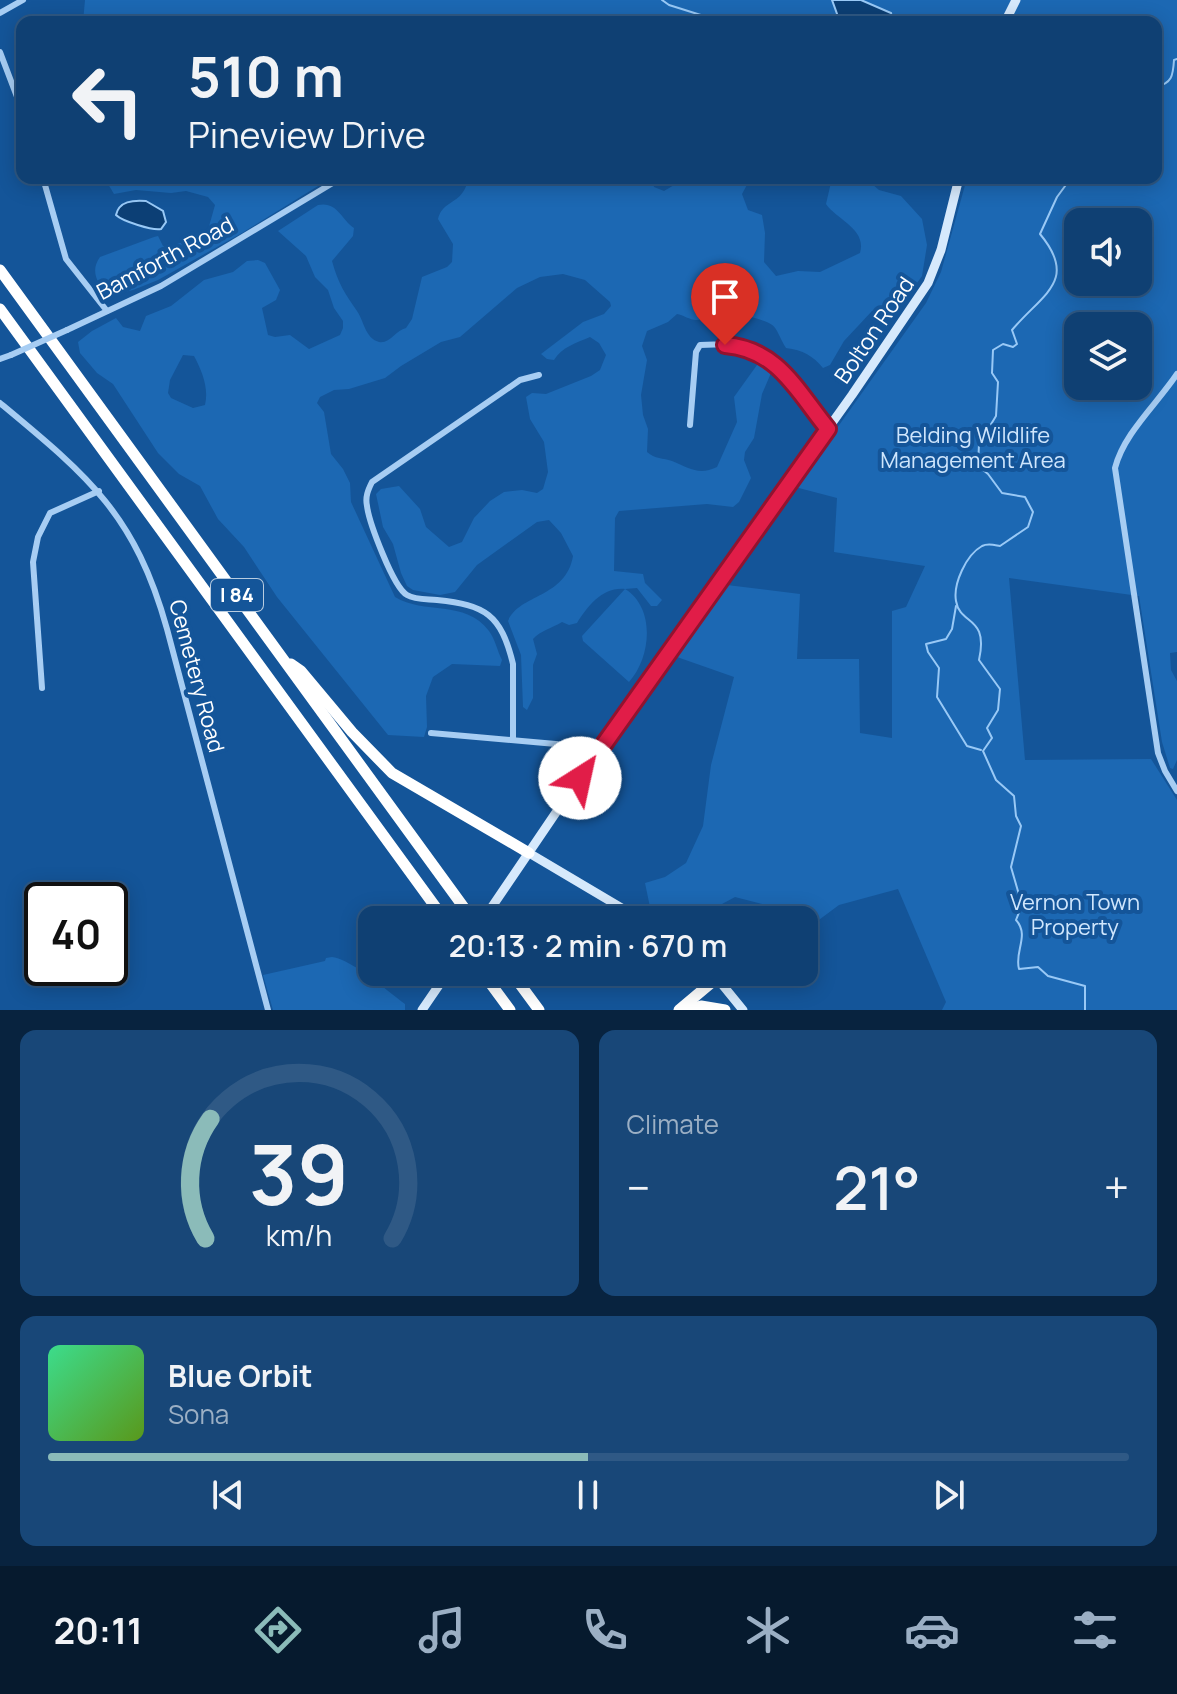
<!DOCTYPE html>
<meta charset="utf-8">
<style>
body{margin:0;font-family:Manrope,sans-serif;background:#184778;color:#f1f3f6;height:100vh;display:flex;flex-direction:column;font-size:30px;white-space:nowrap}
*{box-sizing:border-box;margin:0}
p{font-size:26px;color:#9bafc4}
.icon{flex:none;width:44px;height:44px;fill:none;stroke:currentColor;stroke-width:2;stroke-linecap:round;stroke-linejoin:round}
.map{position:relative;height:1010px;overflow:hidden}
.side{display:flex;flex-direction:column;gap:20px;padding:20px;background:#08233f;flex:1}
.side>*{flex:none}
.top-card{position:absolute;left:16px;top:16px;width:1146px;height:168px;border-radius:16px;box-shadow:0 4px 20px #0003,0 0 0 2px #2f5985;background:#0f4073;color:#f1f3f6;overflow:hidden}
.tools{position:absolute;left:1064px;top:208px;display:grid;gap:16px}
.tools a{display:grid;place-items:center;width:88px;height:88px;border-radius:16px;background:#0f4073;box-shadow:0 4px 20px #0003,0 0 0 2px #2f5985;font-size:40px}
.speed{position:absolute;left:24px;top:882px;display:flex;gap:16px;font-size:40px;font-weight:700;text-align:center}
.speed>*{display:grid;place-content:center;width:104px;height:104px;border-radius:50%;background:#0f4073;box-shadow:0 4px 20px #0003,0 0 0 2px #2f5985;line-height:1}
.speed .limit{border:4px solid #111;border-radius:12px;background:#fff;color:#111}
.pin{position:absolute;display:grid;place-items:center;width:68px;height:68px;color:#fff;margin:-82px -34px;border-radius:50% 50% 50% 0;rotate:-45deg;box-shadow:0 0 8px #0007}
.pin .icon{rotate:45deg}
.me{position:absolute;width:88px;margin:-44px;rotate:35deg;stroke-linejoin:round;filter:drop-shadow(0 0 6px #0008)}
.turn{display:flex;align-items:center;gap:28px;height:168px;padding:0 40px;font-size:36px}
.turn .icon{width:104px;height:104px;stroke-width:2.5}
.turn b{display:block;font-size:56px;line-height:68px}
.big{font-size:60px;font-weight:600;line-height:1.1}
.side .tile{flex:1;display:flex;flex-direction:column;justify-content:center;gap:12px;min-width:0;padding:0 28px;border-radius:16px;background:#184778}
.side .dial{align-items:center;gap:0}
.dial svg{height:208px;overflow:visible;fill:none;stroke:#2f5985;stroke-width:7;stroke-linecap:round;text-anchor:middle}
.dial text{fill:#f1f3f6;stroke:none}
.song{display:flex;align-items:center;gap:24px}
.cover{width:96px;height:96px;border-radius:12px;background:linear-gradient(135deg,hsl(150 70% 55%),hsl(90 70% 35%))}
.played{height:8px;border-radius:4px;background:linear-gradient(90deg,#8bbbb9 50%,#2f5985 50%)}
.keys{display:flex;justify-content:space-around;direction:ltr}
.heat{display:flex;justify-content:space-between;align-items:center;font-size:44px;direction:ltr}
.side .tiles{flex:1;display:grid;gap:20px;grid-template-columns:1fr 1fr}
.tile:last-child{grid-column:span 2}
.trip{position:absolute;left:358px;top:906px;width:460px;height:80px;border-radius:16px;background:#0f4073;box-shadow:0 4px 20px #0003,0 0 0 2px #2f5985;font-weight:600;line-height:80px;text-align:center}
.tabs{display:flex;height:128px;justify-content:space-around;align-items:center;background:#061a2e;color:#9bafc4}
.tabs .icon{width:56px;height:56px}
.tabs .on{color:#8bbbb9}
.tabs b{font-size:36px;color:#f1f3f6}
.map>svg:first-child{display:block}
.green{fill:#1c68b3;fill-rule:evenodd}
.water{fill:#0c3f75;stroke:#99c9f6;stroke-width:2}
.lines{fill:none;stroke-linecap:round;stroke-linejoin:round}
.stream{stroke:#99c9f6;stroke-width:2}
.street{stroke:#a7cdf3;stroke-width:6}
.secondary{stroke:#d6e9fc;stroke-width:9}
.highway{stroke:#fff;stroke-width:11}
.street-bridge{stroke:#a7cdf3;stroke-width:6}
.route-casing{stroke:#92132f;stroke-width:20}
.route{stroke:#e11d48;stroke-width:14}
.labels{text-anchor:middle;stroke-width:8;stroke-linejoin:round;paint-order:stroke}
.shield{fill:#145599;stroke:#b8cce0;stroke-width:2}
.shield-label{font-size:20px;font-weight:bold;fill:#fff}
.street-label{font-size:22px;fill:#fff;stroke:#145599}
.park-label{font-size:22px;fill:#cfe6fd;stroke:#145599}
</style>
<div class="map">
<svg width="1177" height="1010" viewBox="0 0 1177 1010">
<rect width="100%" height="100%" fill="#145599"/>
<g class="green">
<path d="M85 0H1177V652L1170 653 1171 670 1177 681V760L1173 769 1170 768 1162 742 1139 596 1009 578 1025 760 1151 759 1177 800V1010H942L946 1002 898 889 839 905 804 931V920H774L773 910 766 905 735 897 722 904 705 920H663L651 912 645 883 665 877 686 863 703 826 711 765 734 677 677 657 727 585 800 594 797 659H859L860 733 892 738V611L906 607 925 566 834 552 837 498 795 487 926 303 941 272 967 178H1156V22H83ZM1078 222H1138V282H1078ZM1078 326H1138V386H1078Z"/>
<path d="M97 178H331L242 233 158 280 133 290 107 296C99 284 89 272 100 257L154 237 158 236 163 246C181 246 192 237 208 230L215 205 208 197 186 191 171 193 136 190 114 194 108 184Z"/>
<path d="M469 178H603L609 184 624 178H652L654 187 664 191 686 178H807L797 182 749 181 742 194 748 210 762 215 765 233 764 262 776 276 798 271 820 272 860 253C867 229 837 220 826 204L832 178H865L879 190 901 196 922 219 927 245 922 276 897 311 888 317 880 311H872L844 341 830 365 823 368C813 356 803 350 786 348 773 326 780 325 751 317L744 304 734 298C715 298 707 321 696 320 690 320 683 315 677 314L668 322 647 331 642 346 647 360 641 395 643 415 648 429 647 452C655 459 663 458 672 461 689 468 699 476 717 467L737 422 734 397 757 365H763L771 373 762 394 754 438 745 452 744 460 751 478 739 502 733 507 707 504 619 511 615 518 614 571 643 574 645 583 662 600 657 606H651L637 588 625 589C656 608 651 658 629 682L583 641 582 636 625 589C602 587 588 606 577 623L569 625 562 622C552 628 540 631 533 639L537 654 533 665V698L527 710 523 707 521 655 508 621C519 594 566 598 573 556L561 533 549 520 537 522 477 565 455 592 440 595 413 590 407 586 401 573 393 544 383 527 376 494 381 489 399 486 420 509 426 527 449 547 462 542 474 518 490 501 504 492 522 490 537 493 543 489 548 472 544 442 530 419 526 397 532 393 546 394 591 376 600 370 606 355 599 343 590 337C576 343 562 347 554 360L547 359 541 354 583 322 604 314 611 306 610 302 585 280 563 274 540 277 517 288 460 337 441 342 401 366 385 378 349 389 334 390 320 397 317 403 324 412 331 454 343 469 350 483 351 502 395 597C424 615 465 599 489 631 495 639 497 650 502 660L500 666 452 664 433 677 426 696 427 727 424 737 388 735 277 597 244 547 218 519 200 486 179 474 158 453 113 384 97 373 80 353 78 342 92 331 116 318 123 327 140 331 146 316 171 306 204 280 233 272 247 261 258 260 265 263 280 290 276 300 262 308 268 335 275 337 290 335 309 349 340 335 343 328V321L334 308 328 290 315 277 306 256 278 231 318 205C337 201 341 219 354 228L353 236 332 261C338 283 345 294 357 311 364 321 365 338 379 342 390 344 396 330 406 328L412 319 422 277 447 267 452 262 453 244 438 219C442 203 455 204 463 192 466 188 467 183 469 178ZM183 355 194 356C202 371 209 388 205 405L193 408 171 398 168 393 170 380Z"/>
<path d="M332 957C353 960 386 990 405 1004V1010H273L263 975 325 961 326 958Z"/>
</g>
<g class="water">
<path d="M832 0H861L891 13 893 22H840Z"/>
<path d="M146 201 163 211 166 222 161 229C153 231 122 221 116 215 119 201 133 200 146 201Z"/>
</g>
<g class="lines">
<g class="stream">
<path d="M662 0 669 5 723 22"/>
<path d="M1156 87C1172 83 1173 76 1174 60L1177 59"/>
<path d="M1071 178 1057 197 1040 234C1079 281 1042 294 1012 330L1017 344 1013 347 1003 344 993 350 992 373 998 382 996 416 979 444 978 466 988 474 1002 493 1025 497 1033 512 1028 527 1000 546C994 545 988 543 982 546 966 555 953 584 956 601 960 626 989 615 979 660L1000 689 998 710 987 728 992 738 983 751 996 780 1014 796 1016 816 1021 826 1011 867 1022 905 1016 920C1030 936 1014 951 1019 969L1038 967 1048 976 1085 986V1010"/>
<path d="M956 606 952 629 946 639 926 644 928 652 939 668 937 697 967 746 981 750"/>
</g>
<g class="street">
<path d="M0 13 23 0"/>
<path d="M0 52 22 110"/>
<path d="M43 178 66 259 107 311"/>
<path d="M67 330 161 286 341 178"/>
<path d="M0 359 11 355"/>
<path d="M1177 374C1157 404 1124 433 1115 468L1158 753 1165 771 1177 791"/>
<path d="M0 403C88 476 135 514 167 629L268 1010"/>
<path d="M690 425 696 352 700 345C718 344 739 344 756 351 782 361 810 406 828 429"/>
<path d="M42 688 33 562 38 537 50 513 99 491"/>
<path d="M431 733 567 745 597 752"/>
<path d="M513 740V664C501 614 485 605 437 600 427 599 415 600 407 595 393 587 369 522 367 506 365 497 368 490 372 482L520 380 539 375"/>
</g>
<g class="secondary">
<path d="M1005 22 1016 0"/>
<path d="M529 853 642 920"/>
<path d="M483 920 597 752 852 395 928 283 941 250 959 178"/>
<path d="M712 972 743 1010"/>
<path d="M422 1010 448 972"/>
</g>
<g class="highway">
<path d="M0 270 473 920"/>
<path d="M0 309 445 920"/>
<path d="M291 664 301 671 352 732 392 773 529 853"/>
<path d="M482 972 510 1010"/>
<path d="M511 972 539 1010"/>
<path d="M679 1010 717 978"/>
<path d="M684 1010 701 1006 725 1010"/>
</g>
<path class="street-bridge" d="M11 355 67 330"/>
</g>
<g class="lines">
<g class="route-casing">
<path id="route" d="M580 778 828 429C797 391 778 349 725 345"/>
</g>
<use href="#route" class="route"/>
</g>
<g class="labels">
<rect class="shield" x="211" y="579" width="52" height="32" rx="6"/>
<g class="shield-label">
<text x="237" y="602">I 84</text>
</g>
<g class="street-label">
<text transform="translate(165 258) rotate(-28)" y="8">Bamforth Road</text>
<text transform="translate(874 330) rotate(-56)" y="8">Bolton Road</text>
<text transform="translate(197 676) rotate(75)" y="8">Cemetery Road</text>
</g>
<g class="park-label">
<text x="973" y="443">Belding Wildlife<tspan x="973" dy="25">Management Area</tspan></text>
<text x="1075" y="910">Vernon Town<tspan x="1075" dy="25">Property</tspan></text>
</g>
</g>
</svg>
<div class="tools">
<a><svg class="icon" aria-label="sound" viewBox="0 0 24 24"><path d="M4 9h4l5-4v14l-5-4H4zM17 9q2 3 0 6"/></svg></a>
<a><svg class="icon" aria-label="layers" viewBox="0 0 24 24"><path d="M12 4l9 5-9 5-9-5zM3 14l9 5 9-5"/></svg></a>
</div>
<div class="speed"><div class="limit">40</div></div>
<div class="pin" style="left:725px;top:345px;background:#d93025"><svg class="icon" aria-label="arrive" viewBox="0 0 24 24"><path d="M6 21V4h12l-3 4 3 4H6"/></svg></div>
<svg class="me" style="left:580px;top:778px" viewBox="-20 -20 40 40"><circle r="19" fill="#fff"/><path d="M0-13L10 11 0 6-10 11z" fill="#e11d48"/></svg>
<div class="trip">20:13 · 2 min · 670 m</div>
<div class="top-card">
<div class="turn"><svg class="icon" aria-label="left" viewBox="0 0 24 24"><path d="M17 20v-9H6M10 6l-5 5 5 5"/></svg><div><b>510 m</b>Pineview Drive</div></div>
</div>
</div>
<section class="side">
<div class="tiles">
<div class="tile dial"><svg viewBox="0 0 100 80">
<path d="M14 69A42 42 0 1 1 86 69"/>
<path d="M14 69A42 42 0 0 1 16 23" stroke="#8bbbb9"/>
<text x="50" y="56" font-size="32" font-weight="700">39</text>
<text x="50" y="72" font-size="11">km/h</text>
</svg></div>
<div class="tile"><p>Climate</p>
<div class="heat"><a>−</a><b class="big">21°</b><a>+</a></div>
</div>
<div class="tile">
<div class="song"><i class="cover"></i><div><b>Blue Orbit</b><p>Sona</p></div></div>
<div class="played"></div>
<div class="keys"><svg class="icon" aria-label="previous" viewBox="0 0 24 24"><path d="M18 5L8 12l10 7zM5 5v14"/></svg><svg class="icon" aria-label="pause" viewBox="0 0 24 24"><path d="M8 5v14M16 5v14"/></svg><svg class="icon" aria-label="next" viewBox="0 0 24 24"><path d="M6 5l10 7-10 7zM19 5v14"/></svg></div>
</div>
</div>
</section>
<nav class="tabs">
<b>20:11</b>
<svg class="icon on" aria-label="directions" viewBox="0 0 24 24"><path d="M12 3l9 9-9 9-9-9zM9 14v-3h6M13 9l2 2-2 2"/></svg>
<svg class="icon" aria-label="music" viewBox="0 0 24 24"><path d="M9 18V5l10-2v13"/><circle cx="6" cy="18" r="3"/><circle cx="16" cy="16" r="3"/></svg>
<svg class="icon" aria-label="phone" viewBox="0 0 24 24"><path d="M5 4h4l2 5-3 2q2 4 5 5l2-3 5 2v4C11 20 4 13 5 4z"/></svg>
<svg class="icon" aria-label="climate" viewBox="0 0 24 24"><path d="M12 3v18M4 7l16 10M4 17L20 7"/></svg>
<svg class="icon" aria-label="car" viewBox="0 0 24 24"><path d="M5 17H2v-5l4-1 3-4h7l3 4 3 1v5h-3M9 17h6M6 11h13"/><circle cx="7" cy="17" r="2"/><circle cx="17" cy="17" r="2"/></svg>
<svg class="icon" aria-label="filters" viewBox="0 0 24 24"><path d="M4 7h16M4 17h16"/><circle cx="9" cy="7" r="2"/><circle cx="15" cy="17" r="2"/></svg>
</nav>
